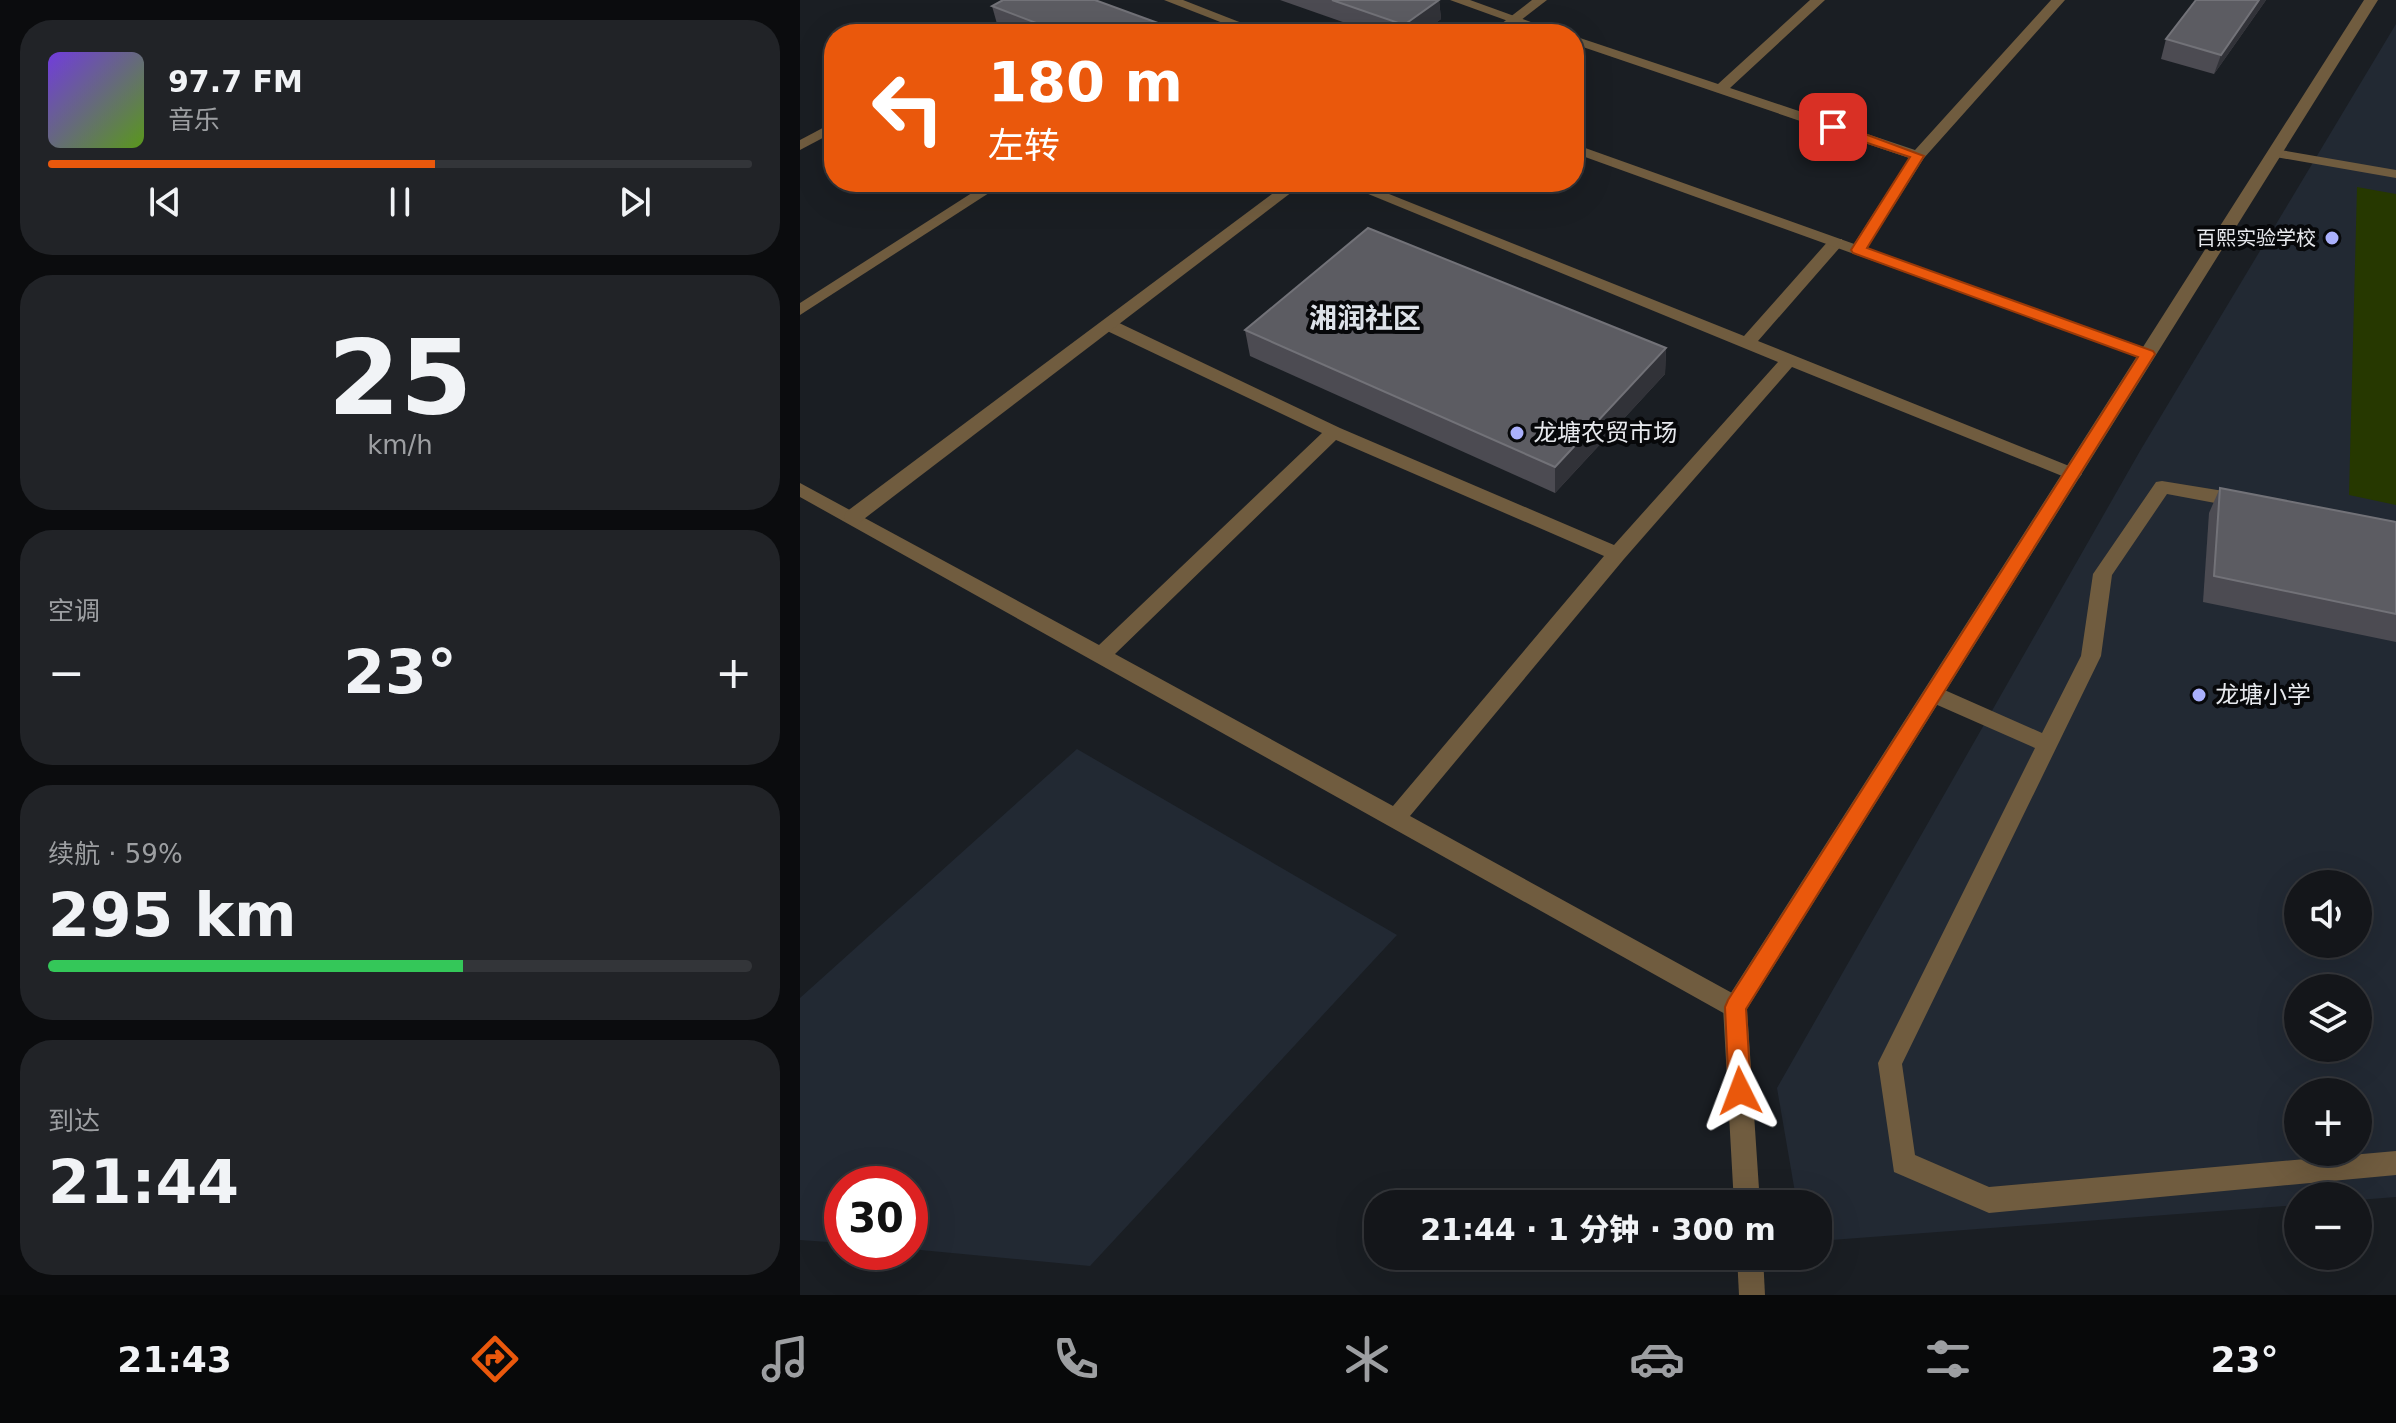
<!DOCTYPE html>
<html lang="zh">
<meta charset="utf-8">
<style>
body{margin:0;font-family:"DejaVu Sans","Noto Sans SC",sans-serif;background:#212327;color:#f1f3f6;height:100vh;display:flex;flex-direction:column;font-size:30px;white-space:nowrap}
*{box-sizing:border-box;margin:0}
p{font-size:26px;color:#9d9fa2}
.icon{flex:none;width:44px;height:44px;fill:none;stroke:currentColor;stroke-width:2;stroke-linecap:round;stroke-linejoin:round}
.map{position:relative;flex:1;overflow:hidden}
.sheet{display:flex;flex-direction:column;gap:20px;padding:20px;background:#0b0c0e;width:800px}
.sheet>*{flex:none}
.banner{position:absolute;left:24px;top:24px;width:760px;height:168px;border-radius:32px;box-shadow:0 8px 32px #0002,0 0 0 2px #333539;background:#ea580c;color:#fff;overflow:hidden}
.controls{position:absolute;left:1484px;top:870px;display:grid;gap:16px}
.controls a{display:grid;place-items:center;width:88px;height:88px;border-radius:50%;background:#14161a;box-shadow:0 8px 32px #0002,0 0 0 2px #333539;font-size:40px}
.speed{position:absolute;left:24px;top:1166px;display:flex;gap:16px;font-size:40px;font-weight:700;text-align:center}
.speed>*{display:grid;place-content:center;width:104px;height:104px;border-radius:50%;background:#14161a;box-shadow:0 8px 32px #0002,0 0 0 2px #333539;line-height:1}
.speed .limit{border:12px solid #d22;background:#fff;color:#111}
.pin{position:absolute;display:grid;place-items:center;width:68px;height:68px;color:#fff;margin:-34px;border-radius:16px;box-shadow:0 4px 12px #0006}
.me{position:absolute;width:88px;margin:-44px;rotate:357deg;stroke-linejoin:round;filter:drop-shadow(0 0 6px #0008)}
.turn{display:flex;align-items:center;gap:28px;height:168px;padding:0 32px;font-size:36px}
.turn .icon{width:104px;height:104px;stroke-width:2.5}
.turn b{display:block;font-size:56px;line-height:68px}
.big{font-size:60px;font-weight:800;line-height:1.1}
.sheet .widget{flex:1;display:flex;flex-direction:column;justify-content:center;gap:12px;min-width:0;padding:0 28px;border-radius:32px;background:#212327}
.sheet .dial{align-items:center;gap:0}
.dial b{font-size:104px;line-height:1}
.song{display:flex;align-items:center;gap:24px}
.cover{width:96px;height:96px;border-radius:12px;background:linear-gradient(135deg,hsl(260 70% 55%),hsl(90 70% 35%))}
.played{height:8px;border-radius:4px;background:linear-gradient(90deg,#ea580c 55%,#333539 55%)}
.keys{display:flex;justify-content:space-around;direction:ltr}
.heat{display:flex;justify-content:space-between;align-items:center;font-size:44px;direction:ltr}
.charge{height:12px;border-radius:6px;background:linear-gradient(90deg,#34c759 59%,#333539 0)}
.trip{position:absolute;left:564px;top:1190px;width:468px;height:80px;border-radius:32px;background:#14161a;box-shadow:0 8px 32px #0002,0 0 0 2px #333539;font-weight:800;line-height:80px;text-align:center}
.menu{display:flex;height:128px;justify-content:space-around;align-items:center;background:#08090a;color:#9d9fa2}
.menu .icon{width:56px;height:56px}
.menu .active{color:#ea580c}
.menu b{font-size:36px;color:#f1f3f6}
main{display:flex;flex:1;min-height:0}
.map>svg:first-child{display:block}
.built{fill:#222933;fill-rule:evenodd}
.green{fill:#263800}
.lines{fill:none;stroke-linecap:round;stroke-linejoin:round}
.lane{fill:#705c3f;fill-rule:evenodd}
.street{fill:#705c3f;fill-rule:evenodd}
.wall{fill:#4c4b52}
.shaded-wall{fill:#313238}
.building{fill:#5c5c62;stroke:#727278;stroke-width:2}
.route{fill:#ea580c;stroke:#983908;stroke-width:2}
.poi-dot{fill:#aab0fc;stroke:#07080a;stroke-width:3}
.labels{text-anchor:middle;stroke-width:8;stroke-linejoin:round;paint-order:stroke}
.far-poi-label{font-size:20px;fill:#e7e9ed;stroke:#07080a;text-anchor:end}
.poi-label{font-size:24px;fill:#e7e9ed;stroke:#07080a;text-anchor:start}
.quarter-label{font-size:28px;font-weight:bold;fill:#dde2e9;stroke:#07080a}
</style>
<main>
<section class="sheet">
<div class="widget">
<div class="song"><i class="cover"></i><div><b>97.7 FM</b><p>音乐</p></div></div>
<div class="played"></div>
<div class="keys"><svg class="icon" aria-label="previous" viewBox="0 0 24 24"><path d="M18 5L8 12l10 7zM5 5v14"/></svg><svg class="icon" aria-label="pause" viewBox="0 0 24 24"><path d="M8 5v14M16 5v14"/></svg><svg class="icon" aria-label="next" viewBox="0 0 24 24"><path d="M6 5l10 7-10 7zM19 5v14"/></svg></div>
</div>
<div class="widget dial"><b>25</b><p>km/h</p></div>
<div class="widget"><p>空调</p>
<div class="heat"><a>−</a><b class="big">23°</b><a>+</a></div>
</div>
<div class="widget"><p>续航 · 59%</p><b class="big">295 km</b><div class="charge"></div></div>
<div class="widget"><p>到达</p><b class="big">21:44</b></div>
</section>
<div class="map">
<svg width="1596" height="1295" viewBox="0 0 1596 1295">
<rect width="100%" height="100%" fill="#1a1e23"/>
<g class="built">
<path d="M1596 24V1197L1558 1200V1196H1498V1205L1018 1241V1204H997L977 1088 1340 451ZM1498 884H1558V944H1498ZM1498 988H1558V1048H1498ZM1498 1092H1558V1152H1498Z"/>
<path d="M277 749 597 935 290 1266 110 1249V1184H42V1243L0 1240V998Z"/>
</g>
<path class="green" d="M1557 187 1596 194V505L1549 495Z"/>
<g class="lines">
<g class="lane">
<path d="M245 0H261L206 34H189Z"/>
<path d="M650 0H670L764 34H744Z"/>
<path d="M1010 0H1025L930 88 1115 150 1251 0H1265L1124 158 1066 250 1058 255 1050 250 1109 158 774 44V36L918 84Z"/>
<path d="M34 122V132L0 150V140Z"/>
<path d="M1475 149 1596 170V178L1470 156V150Z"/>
<path d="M189 182H206L0 315V303Z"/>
<path d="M539 182H559L944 336 1030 239H1042V245L958 341 1279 470 1282 474 1279 478H1267L992 367 824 559 610 816 943 999 947 1007 943 1015 935 1018 927 1015 0 497V483L299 645 522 433 303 329 301 325 303 321H315L540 428 814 545 978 362ZM536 440 804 556 593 806 315 654Z"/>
<path d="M1362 481 1442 494 1451 501 1442 508 1367 494 1312 575 1301 656 1102 1064 1115 1155 1189 1187 1596 1151V1175L1189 1213 1094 1172 1078 1063 1235 748 1126 700 1123 694 1126 688H1140L1242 733 1281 656 1293 574 1356 482Z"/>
</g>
<g class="street">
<path d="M364 0H383L470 34H451Z"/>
<path d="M732 0H747L703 34H688Z"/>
<path d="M1564 0H1578L947 1009 960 1204H934L923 1007 927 999 1337 356 774 153V144L1343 347Z"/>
<path d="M488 182H505L60 522H46L44 517 46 512Z"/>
<path d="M937 1256H963L965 1295H939Z"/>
</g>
</g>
<g class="wall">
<path d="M480 0H639L641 19 620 34H577Z"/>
<path d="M1396 0H1466L1414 74 1361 59 1366 39Z"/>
<path d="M192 6 388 34H208L199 31Z"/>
<path d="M445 330 866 348 865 374 755 493 450 356Z"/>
<path d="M1420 488 1596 522V642L1403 602 1409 513Z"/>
</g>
<g class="shaded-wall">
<path d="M639 0 641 19 620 34H605L604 25Z"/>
<path d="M1459 0H1466L1414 74 1421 55Z"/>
<path d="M866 348 865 374 755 493V467Z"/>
</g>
<g class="building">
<path d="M203 0H295L388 34H265L192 6Z"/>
<path d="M532 0H639L604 25Z"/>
<path d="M1396 0H1459L1421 55 1366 39Z"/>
<path d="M568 228 866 348 755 467 445 330Z"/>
<path d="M1420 488 1596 522V614L1414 576Z"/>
</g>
<path class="route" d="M1028 124H1038L1124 156 1067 248 1353 351 1355 354 946 1009 951 1091 948 1099 940 1102 932 1099 929 1091 925 1007 928 1000 1338 357 1053 253 1051 250 1110 157 1028 130Z"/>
<g class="poi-dot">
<circle cx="1532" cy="238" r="8"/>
<circle cx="717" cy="433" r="8"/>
<circle cx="1399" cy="695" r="8"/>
</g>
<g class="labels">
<g class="far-poi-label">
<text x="1516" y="245">百熙实验学校</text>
</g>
<g class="poi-label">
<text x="733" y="441">龙塘农贸市场</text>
<text x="1415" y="703">龙塘小学</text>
</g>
<g class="quarter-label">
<text x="565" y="328">湘润社区</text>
</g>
</g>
</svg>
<div class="controls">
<a><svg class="icon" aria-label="sound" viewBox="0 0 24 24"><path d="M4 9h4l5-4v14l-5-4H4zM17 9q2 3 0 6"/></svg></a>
<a><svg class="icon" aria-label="layers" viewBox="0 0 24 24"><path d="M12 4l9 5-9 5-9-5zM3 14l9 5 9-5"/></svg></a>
<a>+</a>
<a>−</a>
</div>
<div class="speed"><div class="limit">30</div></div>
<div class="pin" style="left:1033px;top:127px;background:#d93025"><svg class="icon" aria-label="arrive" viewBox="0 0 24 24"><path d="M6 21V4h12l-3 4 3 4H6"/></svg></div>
<svg class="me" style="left:940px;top:1091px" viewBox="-20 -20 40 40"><path d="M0-17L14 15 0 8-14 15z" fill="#ea580c" stroke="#fff" stroke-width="4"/></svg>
<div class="trip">21:44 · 1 分钟 · 300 m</div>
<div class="banner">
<div class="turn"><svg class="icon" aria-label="left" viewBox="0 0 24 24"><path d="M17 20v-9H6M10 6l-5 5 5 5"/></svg><div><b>180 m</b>左转</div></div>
</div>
</div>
</main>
<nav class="menu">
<b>21:43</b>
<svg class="icon active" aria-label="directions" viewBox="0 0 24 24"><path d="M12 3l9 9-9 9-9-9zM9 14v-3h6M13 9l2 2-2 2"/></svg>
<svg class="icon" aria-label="music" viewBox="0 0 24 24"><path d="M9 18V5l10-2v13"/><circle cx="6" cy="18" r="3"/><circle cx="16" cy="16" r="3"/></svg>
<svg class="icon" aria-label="phone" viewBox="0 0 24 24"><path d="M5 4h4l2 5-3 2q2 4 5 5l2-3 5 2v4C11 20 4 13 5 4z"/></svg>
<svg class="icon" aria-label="climate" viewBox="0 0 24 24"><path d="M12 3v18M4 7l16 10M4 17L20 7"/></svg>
<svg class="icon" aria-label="car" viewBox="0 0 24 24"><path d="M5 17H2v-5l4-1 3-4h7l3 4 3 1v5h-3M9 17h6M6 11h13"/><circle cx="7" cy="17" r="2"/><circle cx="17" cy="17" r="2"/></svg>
<svg class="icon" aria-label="filters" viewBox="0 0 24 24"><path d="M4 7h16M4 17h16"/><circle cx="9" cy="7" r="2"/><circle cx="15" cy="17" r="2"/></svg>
<b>23°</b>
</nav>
